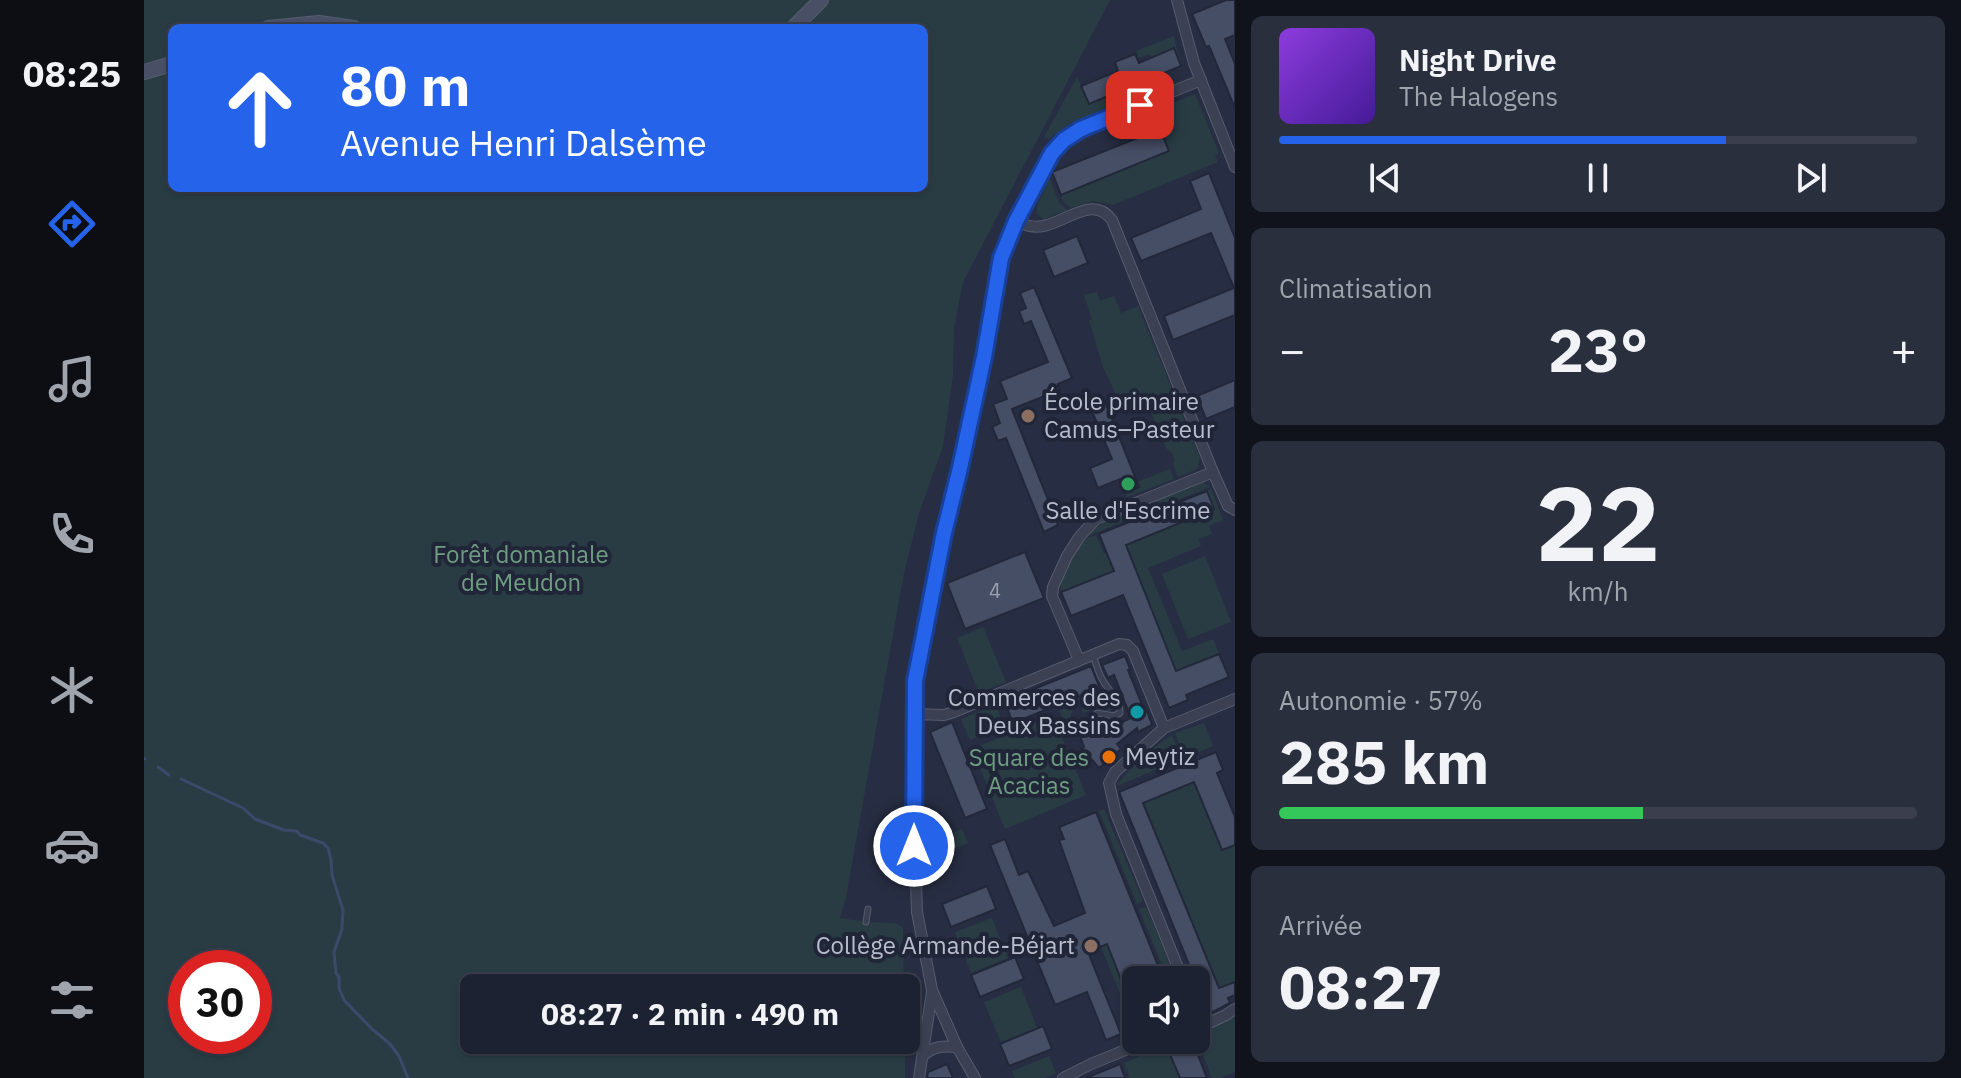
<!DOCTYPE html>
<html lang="fr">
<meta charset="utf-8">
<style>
body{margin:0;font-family:"IBM Plex Sans",sans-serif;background:#2a2f3e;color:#f1f3f6;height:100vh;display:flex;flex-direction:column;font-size:30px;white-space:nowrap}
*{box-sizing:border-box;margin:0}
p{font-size:26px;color:#a0a4ac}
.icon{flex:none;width:44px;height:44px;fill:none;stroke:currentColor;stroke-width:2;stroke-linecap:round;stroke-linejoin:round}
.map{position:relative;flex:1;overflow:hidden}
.panel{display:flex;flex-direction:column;gap:16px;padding:16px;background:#10131c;width:726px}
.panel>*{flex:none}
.guide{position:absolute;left:24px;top:24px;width:760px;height:168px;border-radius:12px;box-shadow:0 2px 6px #0004,0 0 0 2px #3b3f4d;background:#2563eb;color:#fff;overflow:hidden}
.buttons{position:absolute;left:978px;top:966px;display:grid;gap:16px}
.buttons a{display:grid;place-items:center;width:88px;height:88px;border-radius:12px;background:#1d2232;box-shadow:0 2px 6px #0004,0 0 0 2px #3b3f4d;font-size:40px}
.speed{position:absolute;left:24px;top:950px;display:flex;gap:16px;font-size:40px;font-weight:700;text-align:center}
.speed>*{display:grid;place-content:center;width:104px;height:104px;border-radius:50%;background:#1d2232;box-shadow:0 2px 6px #0004,0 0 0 2px #3b3f4d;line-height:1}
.speed .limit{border:12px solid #d22;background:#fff;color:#111}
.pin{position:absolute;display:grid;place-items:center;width:68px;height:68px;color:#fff;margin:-34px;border-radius:16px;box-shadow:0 4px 12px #0006}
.me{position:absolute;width:88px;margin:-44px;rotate:0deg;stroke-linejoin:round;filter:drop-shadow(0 0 6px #0008)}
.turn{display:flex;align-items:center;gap:28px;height:168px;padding:0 40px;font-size:36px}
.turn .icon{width:104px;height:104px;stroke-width:2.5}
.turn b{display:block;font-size:56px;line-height:68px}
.big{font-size:60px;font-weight:700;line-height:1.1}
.panel .tile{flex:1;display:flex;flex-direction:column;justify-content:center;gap:12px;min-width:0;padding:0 28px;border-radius:12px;background:#2a2f3e}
.panel .dial{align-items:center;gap:0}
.dial b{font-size:104px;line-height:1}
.song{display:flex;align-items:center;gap:24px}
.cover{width:96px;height:96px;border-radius:12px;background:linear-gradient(135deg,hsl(270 70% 55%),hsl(260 70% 35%))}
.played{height:8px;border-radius:4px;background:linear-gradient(90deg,#2563eb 70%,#3b3f4d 70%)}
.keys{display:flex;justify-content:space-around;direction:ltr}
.heat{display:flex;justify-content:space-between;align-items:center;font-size:44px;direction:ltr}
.charge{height:12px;border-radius:6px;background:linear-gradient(90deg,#34c759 57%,#3b3f4d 0)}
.trip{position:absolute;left:316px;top:974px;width:460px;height:80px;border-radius:12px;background:#1d2232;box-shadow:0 2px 6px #0004,0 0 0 2px #3b3f4d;font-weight:700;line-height:80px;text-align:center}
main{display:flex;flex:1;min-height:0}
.tabs{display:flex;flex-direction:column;width:144px;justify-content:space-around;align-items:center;background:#0c0e14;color:#a0a4ac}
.tabs .icon{width:56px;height:56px}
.tabs .current{color:#2563eb}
.tabs b{font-size:36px;color:#f1f3f6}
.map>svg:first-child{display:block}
.green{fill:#293c44;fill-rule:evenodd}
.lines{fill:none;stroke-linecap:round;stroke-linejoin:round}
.stream{stroke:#3d496b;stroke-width:3}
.building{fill:#464e65;stroke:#22283a;stroke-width:2}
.lane-casing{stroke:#565c6d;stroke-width:7}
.street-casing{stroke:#565c6d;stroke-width:12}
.secondary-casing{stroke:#565c6d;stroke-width:16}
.lane{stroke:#3b4152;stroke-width:5}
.street{stroke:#3b4152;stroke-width:10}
.secondary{stroke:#494f65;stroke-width:14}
.route-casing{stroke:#184099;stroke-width:20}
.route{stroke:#2563eb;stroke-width:14}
.education-dot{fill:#8d6e63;stroke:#202638;stroke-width:3}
.leisure-dot{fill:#2e9e5b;stroke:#202638;stroke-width:3}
.culture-dot{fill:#0f9aa8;stroke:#202638;stroke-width:3}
.food-dot{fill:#e8710a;stroke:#202638;stroke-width:3}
.labels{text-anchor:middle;stroke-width:8;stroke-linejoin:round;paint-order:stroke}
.number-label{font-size:20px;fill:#9ca1b2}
.poi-label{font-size:24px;fill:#b8bdcc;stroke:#202638;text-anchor:start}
.park-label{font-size:24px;fill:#6f9d82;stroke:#202638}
</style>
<main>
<nav class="tabs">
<b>08:25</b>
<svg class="icon current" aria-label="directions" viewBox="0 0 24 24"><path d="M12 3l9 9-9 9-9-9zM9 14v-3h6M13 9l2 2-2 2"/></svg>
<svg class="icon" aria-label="music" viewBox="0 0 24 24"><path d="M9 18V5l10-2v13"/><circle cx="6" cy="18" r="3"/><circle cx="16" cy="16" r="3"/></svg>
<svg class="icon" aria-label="phone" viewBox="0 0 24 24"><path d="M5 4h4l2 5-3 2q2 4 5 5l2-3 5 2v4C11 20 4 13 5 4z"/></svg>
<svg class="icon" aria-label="climate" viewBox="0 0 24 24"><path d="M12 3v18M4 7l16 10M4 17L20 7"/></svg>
<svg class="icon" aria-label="car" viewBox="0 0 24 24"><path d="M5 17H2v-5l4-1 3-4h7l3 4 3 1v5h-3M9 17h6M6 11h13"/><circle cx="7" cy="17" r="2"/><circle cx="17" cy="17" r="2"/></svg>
<svg class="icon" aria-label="filters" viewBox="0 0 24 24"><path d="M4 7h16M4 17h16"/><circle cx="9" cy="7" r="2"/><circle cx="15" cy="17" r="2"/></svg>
</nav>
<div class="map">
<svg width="1091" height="1078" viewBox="0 0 1091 1078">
<rect width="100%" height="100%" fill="#272e43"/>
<g class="green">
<path d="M0 0H966L819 282 810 327 809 375 799 446 775 513 760 573 702 897 696 918 722 922 752 923 759 928 760 988H330V1040H761V1078H0ZM28 28H780V188H28ZM42 968H110V1036H42Z"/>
<path d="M1030 36 1032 47 1039 66 1030 48 1007 57 1005 54 995 58 992 51Z"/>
<path d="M933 77 945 104 967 95 971 105 928 122 907 137 904 139 900 137Z"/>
<path d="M1051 94 1075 153 1071 156 1074 162 969 205 949 201 927 208 919 201 917 195 1025 151 1009 111Z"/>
<path d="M906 178 915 203 923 210 900 219 893 214V206Z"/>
<path d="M953 292 956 301 970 296 977 313 994 306 1056 458 1053 469 1034 477 1029 463 1031 461 1028 453 1022 448 1001 398 982 406 977 405 959 367 945 320 948 319 940 295Z"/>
<path d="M1026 469 1030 479 983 497 981 493 995 487 993 482Z"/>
<path d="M1059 482 1066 487 941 537 962 520Z"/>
<path d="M1067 489 1079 520 1065 526 1068 534 1055 539 1057 546 1004 568 1038 651 1069 639 1075 653 1032 671 982 545 1070 509 1063 491Z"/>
<path d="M952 535 960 554 962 553 970 571 917 592C916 579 929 548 940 540 944 537 948 537 952 535Z"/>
<path d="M1061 556 1087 622 1044 639 1018 574Z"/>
<path d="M839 627 862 682 835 693 813 638Z"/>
<path d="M951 690V692C928 706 922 710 931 737L927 739 913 705Z"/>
<path d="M962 692 967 693 972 704 969 710 965 711 954 708 939 713 938 711 939 705Z"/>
<path d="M852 705 860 726 826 740 817 719Z"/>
<path d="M909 715 942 795 861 829 828 749Z"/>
<path d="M1060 723 1069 746 1041 758 1031 733Z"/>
<path d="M1028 735 1037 759 973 786C978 774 1016 742 1028 735Z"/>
<path d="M1050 782 1078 850 1091 845V982L1075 988 999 803Z"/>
<path d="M960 809 999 901 993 904 955 811Z"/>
<path d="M818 829 824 843 796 855 790 841Z"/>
<path d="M1002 907 1026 965 1019 968 995 909Z"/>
<path d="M848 918 864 958 827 973 811 932Z"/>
<path d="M963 944 987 1003 981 1006 957 947Z"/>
<path d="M877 987 893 1028 857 1042 840 1002Z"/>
<path d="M1091 1017V1072L1076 1078H1068L1052 1038V1033Z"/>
<path d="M1022 1045 1036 1078H986L980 1063Z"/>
<path d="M905 1056 912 1073 900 1078H871L868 1071Z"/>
</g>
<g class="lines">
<g class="stream">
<path d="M0 758 1 759"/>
<path d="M14 767 25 775"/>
<path d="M37 779 99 808 111 819 140 830 153 831 156 835 179 843 184 848 187 860 188 875 199 910 198 929 190 952 192 973 195 977V988L200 1000 228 1029 246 1044 255 1056 264 1078"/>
</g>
</g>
<g class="building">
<path d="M1082 0H1091V35L1081 39 1091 64V108L1065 46 1062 47 1048 14Z"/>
<path d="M1030 48 1037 66 945 104 937 86 974 71 971 62 991 54 995 63Z"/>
<path d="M1016 129 1025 151 917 195 908 172Z"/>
<path d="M1065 173 1091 238V315L1029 340 1020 316 1090 288 1067 233 997 261 987 238 1057 209 1046 181Z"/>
<path d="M933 236 944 263 910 277 899 250Z"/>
<path d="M890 287 928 378 914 384 916 390 868 409 914 525 900 532 862 438 854 441 848 427 856 423 849 404 863 399 856 381 904 362 887 321 880 324 875 311 882 308 876 293Z"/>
<path d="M1091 380V407L1062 419 1053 396Z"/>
<path d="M960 399 995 487 981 493 976 479 954 488 946 468 968 459 945 404Z"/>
<path d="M1063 491 1070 509 982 545 1032 671 1075 654 1085 677 1042 695 1044 700 1025 708 979 595 927 616 917 592 970 571 955 534Z"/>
<path d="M881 552 900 598 821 629 803 583Z"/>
<path d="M981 656 986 669 984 670 1001 712 1003 711 1008 725 994 732 993 728 973 744 977 749 955 768 938 748 940 747 931 723 946 717 953 735 960 728 963 733 976 723 987 718 970 675 964 678 958 665Z"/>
<path d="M947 666 956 688 869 723 860 701Z"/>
<path d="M808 722 843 809 821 818 786 732Z"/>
<path d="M1072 752 1079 770 1073 773 1091 817V845L1078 850 1050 782 999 803 1075 988 1091 982V995L1084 998 1086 1003 1065 1014 975 792Z"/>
<path d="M952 812 1020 980H992L991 1015 963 944 944 952 977 1034 962 1040 943 992 911 1005 846 845 861 839 875 875 884 871 910 926 941 913 915 840 920 839 915 827Z"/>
<path d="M843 886 852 909 807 927 798 904Z"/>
<path d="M871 957 880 979 836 997 827 975Z"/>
<path d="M899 1026 908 1049 865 1066 856 1044Z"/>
<path d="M1035 1040H1048L1063 1078H1036L1022 1045Z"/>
<path d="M803 1064 809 1078H783L784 1072Z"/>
<path d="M976 1064 981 1078H942Z"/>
</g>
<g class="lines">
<g class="lane-casing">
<g id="lane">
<path d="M949 655C952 663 954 672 958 679 965 692 976 698 976 713L970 716 953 713"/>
<path d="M722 922 724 909"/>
</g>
</g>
<g class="street-casing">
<g id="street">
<path d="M1033 0 1050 63 1091 167"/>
<path d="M872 221C882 226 892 229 903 225 926 219 950 196 968 220L1069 472 1084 506 1091 510"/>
<path d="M935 660 908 596 909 587 923 556 936 536 952 519 1069 472"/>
<path d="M770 714 800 715 810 712 975 644 983 645 989 651 1020 728"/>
<path d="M1039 980 972 814 965 783 971 772 1020 728 1091 699"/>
<path d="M1052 1011 1059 1022"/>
<path d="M1052 1023H1065L1082 1015 1091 1009"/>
<path d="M780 1055C789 1046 800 1046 813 1047"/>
<path d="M775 1078 788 992"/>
<path d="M831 1078 813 1047 788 990 773 912 770 822 771 681 800 533 840 357 847 307 857 258 872 221 908 153 920 140 937 129 1057 80"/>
<path d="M919 1078 947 1064 1006 1040"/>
</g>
</g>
<g class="secondary-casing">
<g id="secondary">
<path d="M124 28 175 23 210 28"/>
<path d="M649 28 677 0"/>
<path d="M0 72 28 64"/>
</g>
</g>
<use href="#lane" class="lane"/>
<use href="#street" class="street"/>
<use href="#secondary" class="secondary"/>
</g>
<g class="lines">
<g class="route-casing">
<path id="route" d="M770 846 771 681 800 533 816 468 840 357 857 258 872 221 908 153 920 140 937 129 996 105"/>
</g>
<use href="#route" class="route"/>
</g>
<g class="education-dot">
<circle cx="884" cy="416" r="8"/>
<circle cx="947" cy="946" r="8"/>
</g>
<circle class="leisure-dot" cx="984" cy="484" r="8"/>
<circle class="culture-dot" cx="993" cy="712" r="8"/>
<circle class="food-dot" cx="965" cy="757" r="8"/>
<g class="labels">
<g class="number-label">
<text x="851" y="598">4</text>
</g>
<g class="poi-label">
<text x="900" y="410">École primaire<tspan x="900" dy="28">Camus–Pasteur</tspan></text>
<text x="984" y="519" text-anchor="middle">Salle d'Escrime</text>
<text x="977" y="706" text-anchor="end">Commerces des<tspan x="977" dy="28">Deux Bassins</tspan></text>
<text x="981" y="765">Meytiz</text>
<text x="931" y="954" text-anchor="end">Collège Armande-Béjart</text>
</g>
<g class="park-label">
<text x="377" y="563">Forêt domaniale<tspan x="377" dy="28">de Meudon</tspan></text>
<text x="885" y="766">Square des<tspan x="885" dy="28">Acacias</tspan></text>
</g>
</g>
</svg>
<div class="buttons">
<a><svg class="icon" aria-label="sound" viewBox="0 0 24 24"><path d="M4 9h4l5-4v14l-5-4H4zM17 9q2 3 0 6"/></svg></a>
</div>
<div class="speed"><div class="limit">30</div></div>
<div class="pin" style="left:996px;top:105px;background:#d93025"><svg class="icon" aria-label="arrive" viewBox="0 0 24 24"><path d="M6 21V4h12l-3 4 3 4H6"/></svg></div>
<svg class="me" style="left:770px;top:846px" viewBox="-20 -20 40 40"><circle r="17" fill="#2563eb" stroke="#fff" stroke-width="3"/><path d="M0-11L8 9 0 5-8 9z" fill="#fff"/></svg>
<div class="trip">08:27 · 2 min · 490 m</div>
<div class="guide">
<div class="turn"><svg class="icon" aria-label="ahead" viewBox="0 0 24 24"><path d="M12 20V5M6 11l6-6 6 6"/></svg><div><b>80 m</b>Avenue Henri Dalsème</div></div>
</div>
</div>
<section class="panel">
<div class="tile">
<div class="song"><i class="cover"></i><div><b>Night Drive</b><p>The Halogens</p></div></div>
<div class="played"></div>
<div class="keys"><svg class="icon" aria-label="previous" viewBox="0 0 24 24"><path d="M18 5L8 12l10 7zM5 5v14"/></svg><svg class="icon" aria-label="pause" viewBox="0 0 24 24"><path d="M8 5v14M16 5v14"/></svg><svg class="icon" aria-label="next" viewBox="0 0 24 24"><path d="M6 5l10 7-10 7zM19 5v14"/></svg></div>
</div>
<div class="tile"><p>Climatisation</p>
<div class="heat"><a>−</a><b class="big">23°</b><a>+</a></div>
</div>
<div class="tile dial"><b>22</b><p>km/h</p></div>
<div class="tile"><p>Autonomie · 57%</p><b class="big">285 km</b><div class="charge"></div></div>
<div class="tile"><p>Arrivée</p><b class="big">08:27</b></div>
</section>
</main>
